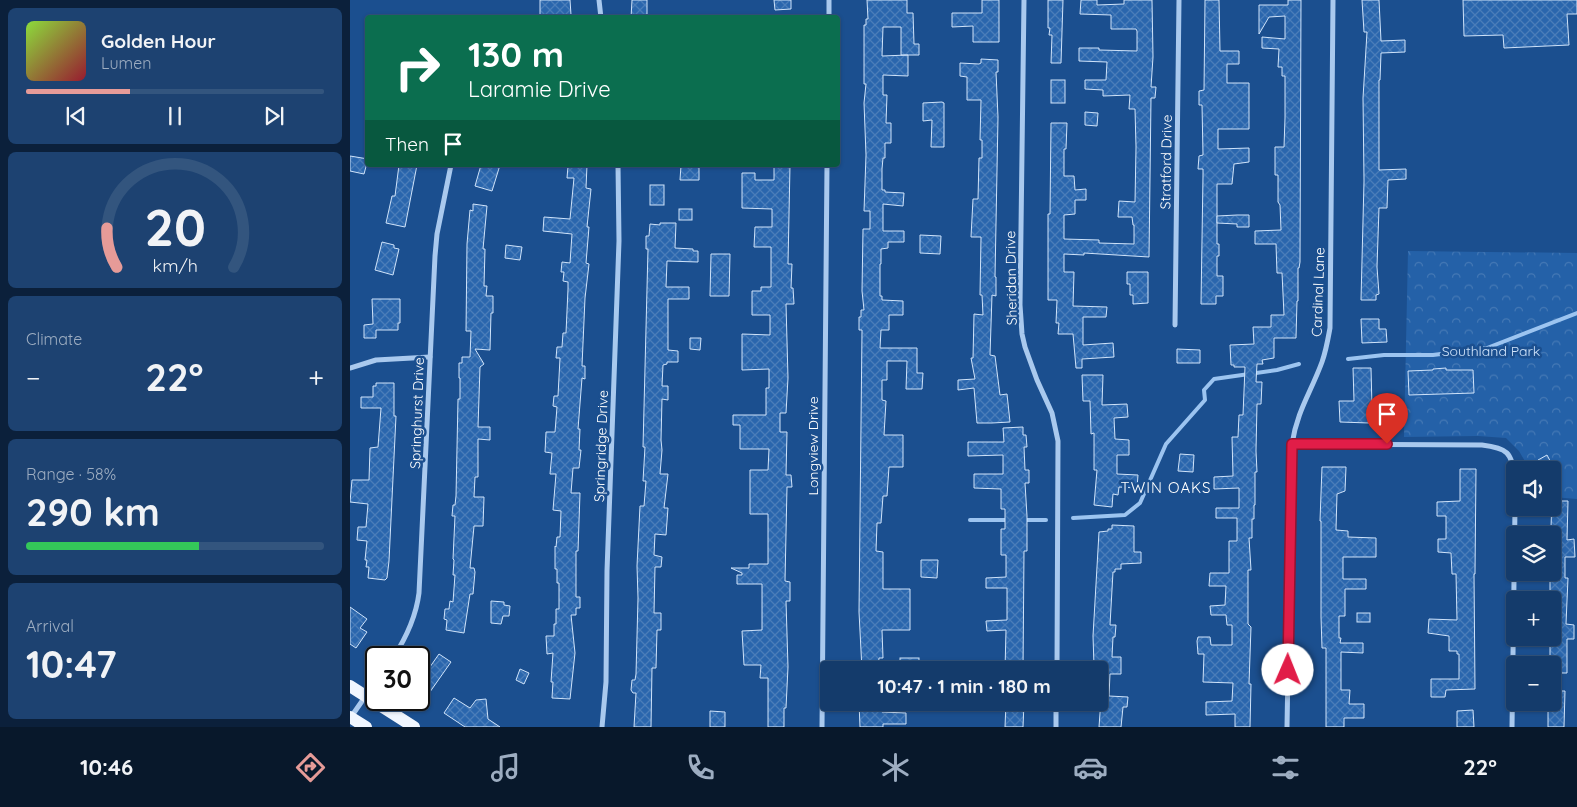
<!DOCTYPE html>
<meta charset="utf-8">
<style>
body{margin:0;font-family:Quicksand,sans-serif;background:#1d4271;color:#f1f3f6;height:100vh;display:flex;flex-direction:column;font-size:19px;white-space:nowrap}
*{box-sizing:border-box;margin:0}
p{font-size:16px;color:#9dadc1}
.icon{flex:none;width:28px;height:28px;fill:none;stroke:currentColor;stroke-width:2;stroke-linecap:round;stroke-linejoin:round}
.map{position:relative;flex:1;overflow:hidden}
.details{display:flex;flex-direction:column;gap:8px;padding:8px;background:#0b203b;width:350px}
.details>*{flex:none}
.guide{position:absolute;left:15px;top:15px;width:475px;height:152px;border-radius:5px;box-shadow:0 1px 4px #0004,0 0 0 1px #33557e;background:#0b6e4f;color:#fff;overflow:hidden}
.buttons{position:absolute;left:1156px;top:461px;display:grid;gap:10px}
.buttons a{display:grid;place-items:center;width:55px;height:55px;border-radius:5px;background:#143b6b;box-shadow:0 1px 4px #0004,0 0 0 1px #33557e;font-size:25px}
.speed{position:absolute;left:15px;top:646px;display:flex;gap:10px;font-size:25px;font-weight:700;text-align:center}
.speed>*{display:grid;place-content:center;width:65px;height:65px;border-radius:50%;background:#143b6b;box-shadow:0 1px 4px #0004,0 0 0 1px #33557e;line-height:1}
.speed .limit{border:2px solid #111;border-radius:8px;background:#fff;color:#111}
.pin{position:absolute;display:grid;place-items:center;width:42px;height:42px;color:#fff;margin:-51px -21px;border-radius:50% 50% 50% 0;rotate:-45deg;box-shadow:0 0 5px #0007}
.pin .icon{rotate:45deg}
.me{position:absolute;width:55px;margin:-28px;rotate:1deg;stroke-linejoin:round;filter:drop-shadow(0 0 4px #0008)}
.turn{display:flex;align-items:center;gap:18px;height:105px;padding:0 20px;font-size:22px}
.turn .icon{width:65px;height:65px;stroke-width:2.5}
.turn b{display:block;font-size:35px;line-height:42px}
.then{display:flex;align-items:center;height:48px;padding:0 20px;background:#0003;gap:10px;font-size:19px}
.big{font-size:38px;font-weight:700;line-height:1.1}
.details .card{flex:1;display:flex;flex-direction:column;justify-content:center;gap:8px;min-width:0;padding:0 18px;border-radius:8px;background:#1d4271}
.details .dial{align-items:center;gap:0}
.dial svg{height:130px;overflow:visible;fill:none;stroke:#33557e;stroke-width:7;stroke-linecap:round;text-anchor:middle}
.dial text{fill:#f1f3f6;stroke:none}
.song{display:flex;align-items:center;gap:15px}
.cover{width:60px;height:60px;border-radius:8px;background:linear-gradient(135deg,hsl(90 70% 55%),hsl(350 70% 35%))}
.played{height:5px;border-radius:2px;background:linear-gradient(90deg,#e69b98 35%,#33557e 35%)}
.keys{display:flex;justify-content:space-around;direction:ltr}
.heat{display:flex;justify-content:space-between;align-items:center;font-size:28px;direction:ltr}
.charge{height:8px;border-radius:4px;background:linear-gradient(90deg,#34c759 58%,#33557e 0)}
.trip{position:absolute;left:470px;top:661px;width:288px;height:50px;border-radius:5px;background:#143b6b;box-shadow:0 1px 4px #0004,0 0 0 1px #33557e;font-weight:700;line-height:50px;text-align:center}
.tabs{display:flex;height:80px;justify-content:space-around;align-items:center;background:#08182b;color:#9dadc1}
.tabs .icon{width:35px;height:35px}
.tabs .on{color:#e69b98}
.tabs b{font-size:22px;color:#f1f3f6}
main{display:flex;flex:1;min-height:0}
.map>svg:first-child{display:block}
.park{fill:url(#park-crowns)}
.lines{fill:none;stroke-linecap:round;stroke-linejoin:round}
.stream{stroke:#9cc4f0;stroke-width:4}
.building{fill:url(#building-cross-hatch);stroke:#cfe3fa}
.street{stroke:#a9c9ee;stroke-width:5}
.primary{stroke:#f0f6ff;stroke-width:12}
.route-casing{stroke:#92132f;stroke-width:12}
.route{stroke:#e11d48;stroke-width:9}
.labels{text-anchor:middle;stroke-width:5;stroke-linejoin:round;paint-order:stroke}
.street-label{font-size:14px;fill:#fff;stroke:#1b4f8f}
.park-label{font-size:14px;fill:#cfe3fa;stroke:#1b4f8f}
.neighbourhood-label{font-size:15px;letter-spacing:1px;fill:#fff;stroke:#1b4f8f}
</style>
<main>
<section class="details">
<div class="card">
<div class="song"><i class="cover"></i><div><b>Golden Hour</b><p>Lumen</p></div></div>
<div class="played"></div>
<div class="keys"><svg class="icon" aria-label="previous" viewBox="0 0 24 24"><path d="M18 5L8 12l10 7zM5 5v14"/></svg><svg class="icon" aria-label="pause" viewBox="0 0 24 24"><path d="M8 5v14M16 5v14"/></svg><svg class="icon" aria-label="next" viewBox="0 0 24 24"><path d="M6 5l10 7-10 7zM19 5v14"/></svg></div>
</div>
<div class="card dial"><svg viewBox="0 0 100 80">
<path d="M14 69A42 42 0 1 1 86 69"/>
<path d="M14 69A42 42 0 0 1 8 45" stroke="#e69b98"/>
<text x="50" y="56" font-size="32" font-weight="700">20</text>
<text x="50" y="72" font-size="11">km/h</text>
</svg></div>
<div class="card"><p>Climate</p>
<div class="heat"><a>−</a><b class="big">22°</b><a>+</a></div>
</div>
<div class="card"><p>Range · 58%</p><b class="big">290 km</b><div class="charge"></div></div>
<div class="card"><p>Arrival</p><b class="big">10:47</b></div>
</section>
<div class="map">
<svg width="1227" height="727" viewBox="0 0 1227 727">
<defs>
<pattern id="park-crowns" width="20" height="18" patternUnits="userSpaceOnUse" patternTransform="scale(1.25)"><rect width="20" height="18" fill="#2461a8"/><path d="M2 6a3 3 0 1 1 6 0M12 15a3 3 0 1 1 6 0" fill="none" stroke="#4579b5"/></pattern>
<pattern id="building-cross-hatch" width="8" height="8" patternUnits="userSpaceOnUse" patternTransform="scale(1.25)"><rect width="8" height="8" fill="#2a66ad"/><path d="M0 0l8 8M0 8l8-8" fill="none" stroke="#4a7db9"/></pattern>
</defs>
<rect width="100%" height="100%" fill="#1b4f8f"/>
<path class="park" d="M1058 251 1227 253V499L1203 497 1202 470H1180L1169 451 1156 438 1128 436 1054 437Z"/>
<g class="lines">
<g class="stream">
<path d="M998 359 1034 355H1083L1137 348 1227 313"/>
<path d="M723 518 775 515 790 503 816 444 855 400 854 390 864 379 927 370 949 364"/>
<path d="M620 520H659"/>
<path d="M673 520H696"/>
</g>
</g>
<g class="building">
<path d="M190 0H220L221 15 193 17 190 14Z"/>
<path d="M282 0H297V18H281Z"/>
<path d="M424 0H441V9L425 10Z"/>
<path d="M517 0H557V13H563L564 44H569V55H551V27H533L532 56 558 55V76L533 75V95H537L536 123H541V143H535V158H533L532 169V190H535V192L554 193 553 206 533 204V231H554V242H538V248L531 249V264H530V296H532V300L553 301V315H539V330H531L530 348H567V373H573L572 389H556L557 361H537V380H532V400L536 401 534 435H553V467H539L537 496H533L531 523H527L526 551 533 552V589H560V630H532L533 658H529L528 670H512L509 612 512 330H509V317H511V310H514L512 291 513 229H520V211H514L516 155 514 103 516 84H514V25H516V19H518Z"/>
<path d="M632 0H649V42H623V26L602 27V13H632Z"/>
<path d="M698 0H713L711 63H701L702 35H699L700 28H698Z"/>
<path d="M731 0H747V5L774 4V0H802L803 57 801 87H806L805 98H801L799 257 734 253V255L714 254V272H724L723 306 757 307 756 317H733V345L763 343 764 357 732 359V368H726L723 334H708L709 323H706L707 300H698V214H700L701 123H717L716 149H714V176H724L725 190 736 189V200H725V214L714 215V239L749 240V243L784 244V225H783L782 217H768L769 201 785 202 786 147 785 109H779L780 95 753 96V90L735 89V80H756L757 62 729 61V48H749V50L787 51V31L786 29H761V15L730 14Z"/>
<path d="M855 0H869L870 51H889V64H877V83H899V129H868V149L899 148V162L884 164 882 184H867V244H869V256H867V276H873V296H866V304H851L853 175V169H848L849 156 853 155 852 105H849V91L854 90Z"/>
<path d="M938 0H951L950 262 949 268H948V301H947L946 338H924V358L912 360 913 364H907L906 382H912L911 404H907L906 451 907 472H905V505H904V519H902V538H899L901 570H898V624L901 627 899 684H901L900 727H885V714L856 715V702L882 701 883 683 853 682 854 654H848L847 641 848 637H860L861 645H882V625H877L876 615H861L860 606 875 605 876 586H859L860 573H879V541H887V518H866V508H889V488L864 489V477L883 476 882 437H888L889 415H893L895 367H884V365H881L880 345 904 344 903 327H921V315H934L932 273H927L926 244H905V231L931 230 930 205 928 202V175H925V147H934L935 118V76H932V67H928L929 49 912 48V37L935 39V16L919 17 909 34V5H938Z"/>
<path d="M1012 0H1029L1031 41 1055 40V52L1031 53 1030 80H1029V170L1056 169V179L1038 180 1037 208H1029L1027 267 1029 294 1026 295V300H1011L1014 181 1013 98 1017 32H1014Z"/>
<path d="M1113 0H1227V14H1217L1219 45 1154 48 1153 35 1114 36Z"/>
<path d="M631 59 648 60V72H646L648 117 645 277H646V296L642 295 640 355 645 356 650 395 657 394 660 422 642 423H627L624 388 608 390V380L625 379 621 358H623L624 314 633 315 632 295H630L631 237H621L623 199H628L629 158H632V140H630L631 100H617V77L610 76V63L629 64 631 63Z"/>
<rect x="701" y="80" width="14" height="23"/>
<path d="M592 102 594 103V147H581L582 120 573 121V103Z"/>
<path d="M735 112 748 113 747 126 735 125Z"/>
<path d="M0 156 18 159 14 174 0 171Z"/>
<path d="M49 165H67L55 227 36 223 42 196H45Z"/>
<path d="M131 165H150L142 191 125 186Z"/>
<path d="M220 165H237L236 188 241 189 237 227H239L236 263 239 264 235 298 232 366H235V379L232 378 228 429H230L229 450H231L229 468H223L221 493H230L228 551H226V597H230V608H226V615H221L225 653 220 699 202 698 203 682H201L203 653 197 654 196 636H204V624H206V609H209V583H207V569H205V546L206 547 207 537H210L211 511 203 510 206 474H200L202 453 195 452 196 432H205L207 407 203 406 204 396H208L210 358H206L207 347H212L213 333H216L218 289V282L213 281 214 272H211L212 262 220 263 222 234 193 231 194 217 220 219 224 178H217L218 166Z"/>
<path d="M331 165H349V180H330Z"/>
<path d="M424 165H440L438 264H442L441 288H443L444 304H436L438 378 436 413H430V432H437L436 475H441L442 487H437L435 581 440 582V601H436L438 667 436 708H434V727H418V678H410L411 665H394L392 631 412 630V584H387V575H392V573L381 568H399V564H418V514H400V470H418L419 449H390V425H383V415H416V388H419V369L392 370V334L420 335V315H402V291H411V287H421V247H404L405 227H422V209L392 208V173H405V180H424Z"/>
<rect x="300" y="185" width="14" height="20"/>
<path d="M123 204 137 206 133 249H135L134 286H137L136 296H143V313H141L140 350 125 349 134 364 130 367 128 427H140V440L128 439V477H125L124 497H134L133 526H124L120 568H124L125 572 123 594H120L114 633 96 630 97 620 94 619 95 609H99L100 601 103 602 105 575H103L104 560 103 559 105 516H102L103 505H105L106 496 108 399H110V378H109V363H112V357H120L121 331H116L117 244 120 210 123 211Z"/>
<rect x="329" y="209" width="13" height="11"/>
<path d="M887 215H899V227H887V224L867 223V216Z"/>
<path d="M310 223H326L325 248 343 249V251H348V262L317 261 316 287H339V299H318V350L328 351V362H317V364L313 365 312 386H318V400L312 399 311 440 312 450 310 474H318L314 508H318L316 535 305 534 304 555 312 557 311 567H305L304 613H311V630H307L306 668H302L301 727H284L286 693H283L281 690 282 680H285L286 674 288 598 287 566 290 506H294L296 481H293L295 447H293L298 249H296V236H299L300 224 310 225Z"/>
<path d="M570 235 591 236 590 254 570 253Z"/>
<path d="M32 242 44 245V248L49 249 43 275 25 270Z"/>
<path d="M156 245 172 247 170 260 155 258Z"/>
<path d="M361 254H380L379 296H360Z"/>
<path d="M777 272H798V303L783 304V295H780V284H777Z"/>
<path d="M22 299H50V323H48V330H26V338H14V325L23 324Z"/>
<path d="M1011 319H1029V329H1036L1037 342 1012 343Z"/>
<path d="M340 338H351L350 350 340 349Z"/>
<path d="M827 349 850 350V363H827Z"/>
<path d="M1003 368H1021L1022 408H1020L1019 423 990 422 989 401H1004Z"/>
<path d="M1096 368V370H1123L1124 393 1059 395 1058 371 1083 370V369Z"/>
<path d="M732 375H753L752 405 777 404 778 417 764 418 765 439 779 440V455H767V474L788 475 787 488 769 487 768 495 763 494 762 507 744 505 747 470H744V433L741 434 740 401H733Z"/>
<path d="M26 383H44V416H46L39 561 37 578 35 580 18 578 19 567H16L17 560H15L17 541 7 540 8 527H16L18 504 0 502 2 480H19L20 448 28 447 31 408H11V397H23V386H26Z"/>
<path d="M673 427V435H676L677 447H674L675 470H679V483H675L677 516V551H674L673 670H655L656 630 637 631 636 621 657 620V588H636V578L656 577V555H651V529H655V509H651V489L624 488V474H653V455L618 456V442H654L653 428Z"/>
<path d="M830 454 844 455 843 472 828 471Z"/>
<path d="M1197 455 1205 470H1194L1188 460Z"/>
<path d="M972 467H996L995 491 987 494 986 530 998 531V537L1026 538V557H993V579H1016V589H995V616H989V638H991L990 643H1013V653L991 652V690H1000L999 704H1014V718H994V727H976V648H972L971 617V521H970Z"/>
<path d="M1110 469H1126L1125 574H1124L1125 689 1096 690 1095 697H1081V679H1109V654H1107V651H1099V636L1078 633 1079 619 1107 620 1106 574H1102L1101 553 1088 552V539H1096V516H1087V502L1110 501Z"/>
<path d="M1202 501H1218L1217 540 1224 539 1225 557H1215V578H1218L1216 624 1224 625V639H1217V673H1202V665H1200V638H1202V600H1200V578H1202V527H1201Z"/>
<path d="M762 525 784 526V552H791V563L771 564V569H765V572H763L760 625H766L765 637H763L762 657H771V674H760L759 696 778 697 777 707H773L771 727H749L751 699H749V666H744L743 636 749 532 758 531V529H762Z"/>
<path d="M571 560H588L587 578 571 577Z"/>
<path d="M141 601 154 602V605L160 606 159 616H153L151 624 141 623Z"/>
<path d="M0 607 17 619 10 628 17 632 6 648 0 644Z"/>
<rect x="1007" y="613" width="13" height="9"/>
<path d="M89 654 101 662 75 699 69 695V669L75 674Z"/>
<rect x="550" y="658" width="19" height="12"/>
<path d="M170 669 179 673 174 684 166 680Z"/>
<path d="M1202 691H1215L1214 727H1198V702H1202Z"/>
<path d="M104 698 120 708 126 700 136 699 138 719 150 727H115L94 713Z"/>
<path d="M509 702H533L532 712 556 713V724H533V727H510Z"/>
<path d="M656 702H674L673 727H655Z"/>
<path d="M1123 710 1124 727H1107V711Z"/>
<path d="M360 711 375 712V727H360Z"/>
</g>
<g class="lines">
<g class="street">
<path d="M249 0 251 18"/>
<path d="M674 0 670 305 672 334 675 347 687 380 702 413 708 441 707 670"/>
<path d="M479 18V0"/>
<path d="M825 325 829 0"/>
<path d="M0 368 26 360 80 357"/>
<path d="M942 444 1132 445C1157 448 1162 452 1165 478"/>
<path d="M43 658C56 638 66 617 69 593L85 256 87 234 101 165"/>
<path d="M1 717 26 681"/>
<path d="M252 727 256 682 257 571 269 241 268 165"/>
<path d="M472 727 477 165"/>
<path d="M706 727V702"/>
<path d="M937 727 942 444C947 411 961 392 972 362 976 351 978 339 980 328L983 0"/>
<path d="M1162 727 1165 508"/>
</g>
<g class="primary">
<path d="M0 686 64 727"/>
<path d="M0 717 16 727"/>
</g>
</g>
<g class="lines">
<g class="route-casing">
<path id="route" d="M938 670 942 444H1037"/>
</g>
<use href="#route" class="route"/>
</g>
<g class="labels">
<g class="street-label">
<text transform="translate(816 162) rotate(-89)" y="5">Stratford Drive</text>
<text transform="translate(661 278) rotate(-91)" y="5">Sheridan Drive</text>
<text transform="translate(968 292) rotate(-88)" y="5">Cardinal Lane</text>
<text transform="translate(67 413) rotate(-88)" y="5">Springhurst Drive</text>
<text transform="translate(251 446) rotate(-88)" y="5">Springridge Drive</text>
<text transform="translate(463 446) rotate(-90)" y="5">Longview Drive</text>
</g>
<g class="park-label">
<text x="1141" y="356">Southland Park</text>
</g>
<g class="neighbourhood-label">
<text x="816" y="493">TWIN OAKS</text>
</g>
</g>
</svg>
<div class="buttons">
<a><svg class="icon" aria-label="sound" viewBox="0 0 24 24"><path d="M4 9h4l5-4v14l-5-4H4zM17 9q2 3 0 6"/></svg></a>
<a><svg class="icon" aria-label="layers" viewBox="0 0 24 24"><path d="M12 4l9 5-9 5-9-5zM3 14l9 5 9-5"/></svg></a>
<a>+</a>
<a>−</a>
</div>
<div class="speed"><div class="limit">30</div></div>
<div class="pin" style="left:1037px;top:444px;background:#d93025"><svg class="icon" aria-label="arrive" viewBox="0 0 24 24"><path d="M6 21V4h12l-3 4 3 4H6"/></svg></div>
<svg class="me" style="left:938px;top:670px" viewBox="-20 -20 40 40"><circle r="19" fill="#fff"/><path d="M0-13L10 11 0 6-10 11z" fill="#e11d48"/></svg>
<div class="trip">10:47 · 1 min · 180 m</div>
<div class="guide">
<div class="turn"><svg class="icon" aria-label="right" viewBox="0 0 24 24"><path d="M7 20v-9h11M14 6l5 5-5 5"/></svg><div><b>130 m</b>Laramie Drive</div></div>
<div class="then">Then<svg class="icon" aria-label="arrive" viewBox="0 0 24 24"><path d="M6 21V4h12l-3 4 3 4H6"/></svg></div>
</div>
</div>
</main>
<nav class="tabs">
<b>10:46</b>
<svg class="icon on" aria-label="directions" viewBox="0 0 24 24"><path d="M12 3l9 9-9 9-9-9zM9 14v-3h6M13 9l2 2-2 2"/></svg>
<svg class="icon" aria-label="music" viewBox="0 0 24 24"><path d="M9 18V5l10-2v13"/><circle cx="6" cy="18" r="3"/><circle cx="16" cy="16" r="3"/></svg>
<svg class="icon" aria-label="phone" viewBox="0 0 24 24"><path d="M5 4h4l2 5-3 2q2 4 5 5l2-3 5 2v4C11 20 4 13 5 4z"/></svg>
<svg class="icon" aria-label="climate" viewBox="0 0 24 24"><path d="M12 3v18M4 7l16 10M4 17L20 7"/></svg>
<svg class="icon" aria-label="car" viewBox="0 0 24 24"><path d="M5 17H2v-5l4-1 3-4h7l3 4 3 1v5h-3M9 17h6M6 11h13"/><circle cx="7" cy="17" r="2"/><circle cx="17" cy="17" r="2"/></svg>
<svg class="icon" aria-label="filters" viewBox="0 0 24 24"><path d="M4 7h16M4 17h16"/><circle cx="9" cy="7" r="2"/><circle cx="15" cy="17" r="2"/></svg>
<b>22°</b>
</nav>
